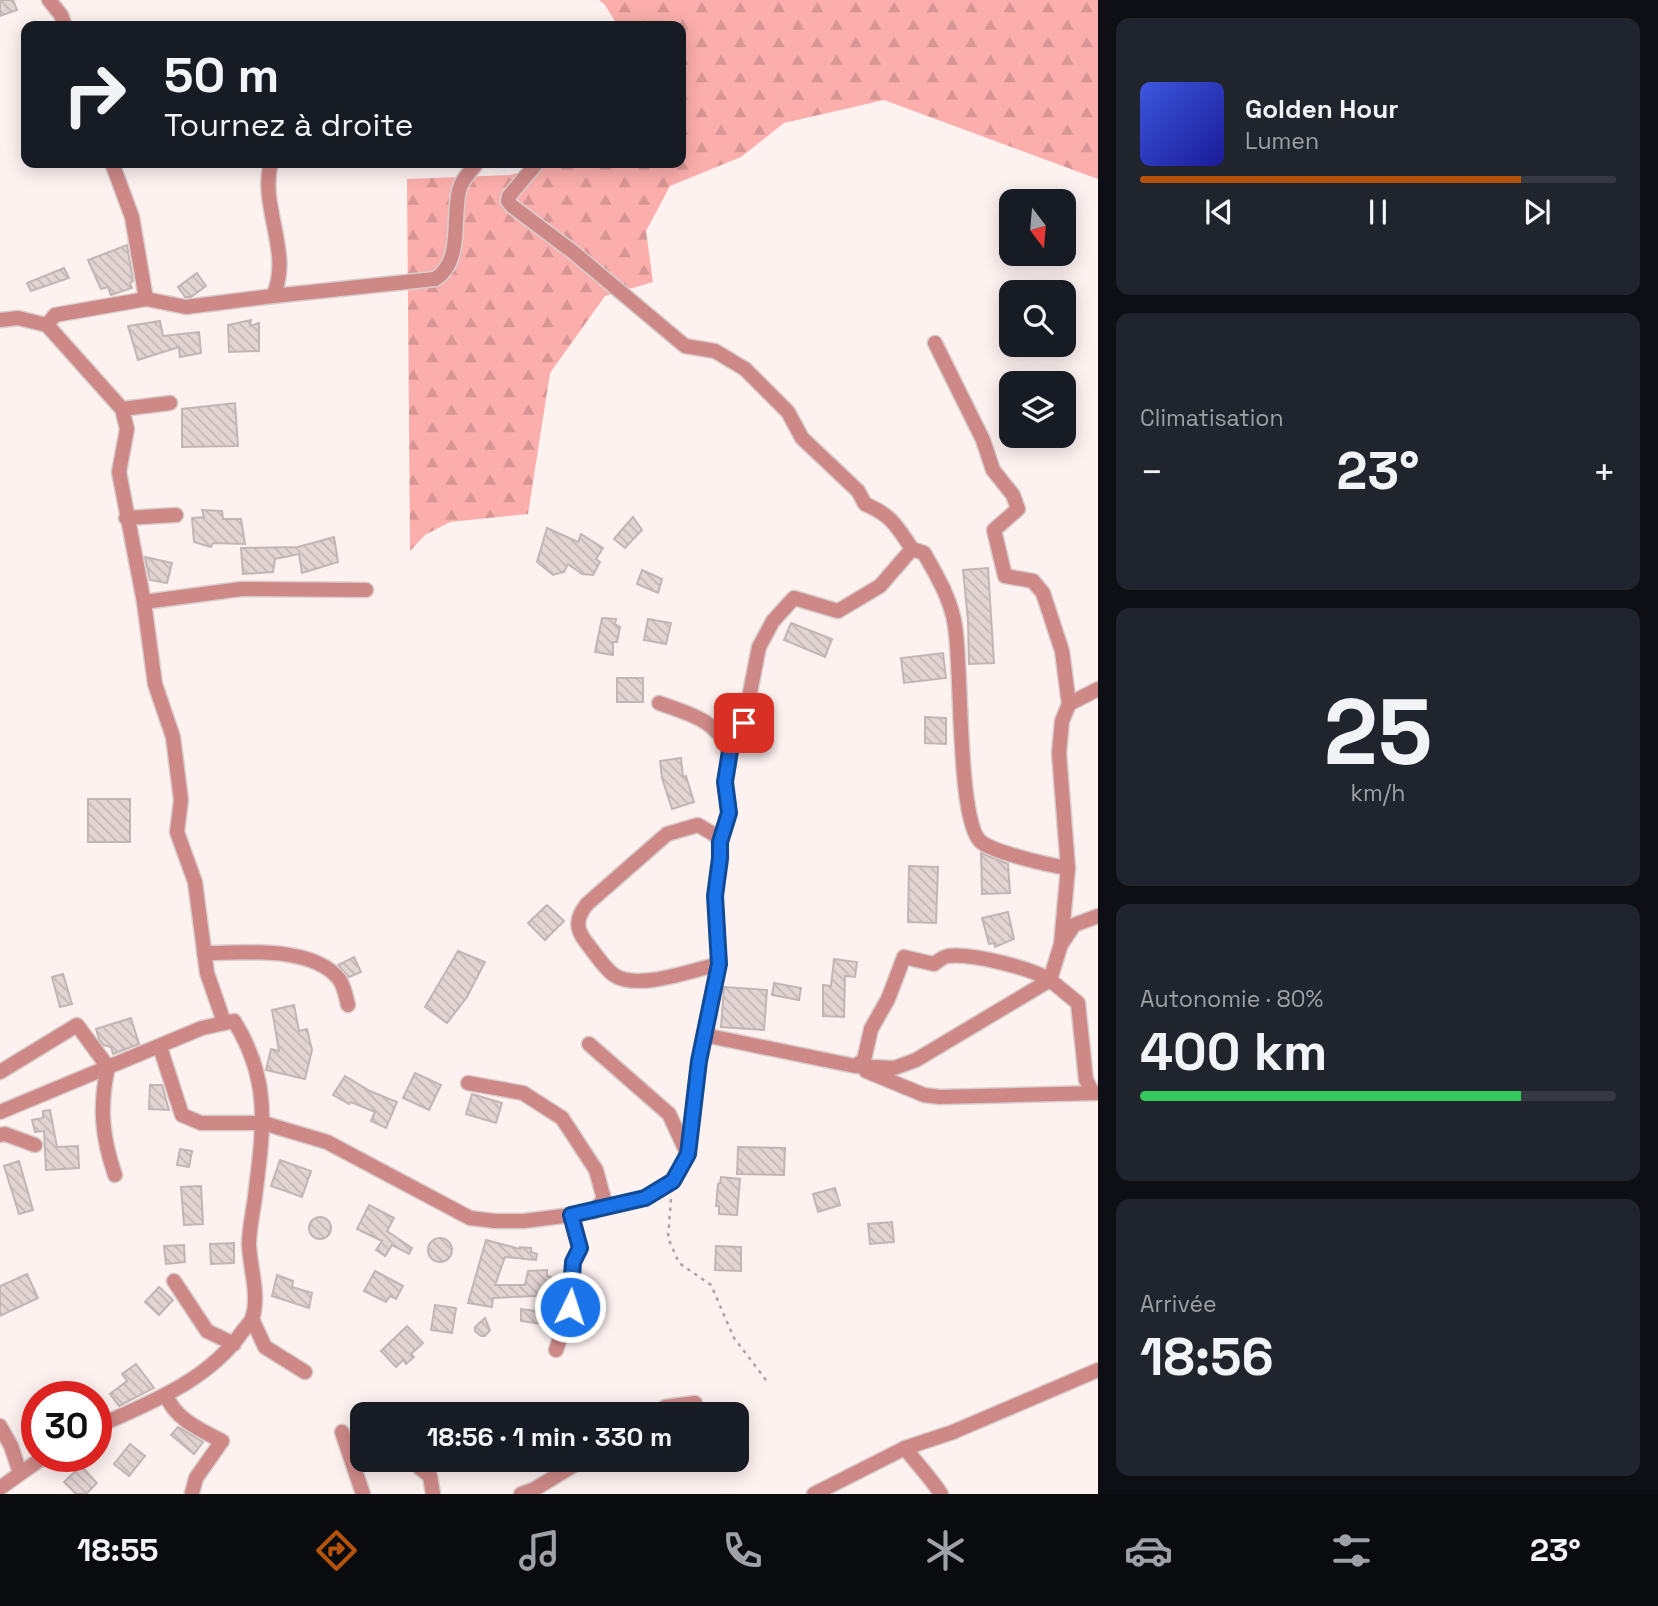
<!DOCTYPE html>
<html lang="fr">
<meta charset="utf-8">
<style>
body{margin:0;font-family:"Space Grotesk",sans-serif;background:#20242c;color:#f1f3f6;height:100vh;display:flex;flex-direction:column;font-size:26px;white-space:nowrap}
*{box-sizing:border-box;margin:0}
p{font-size:23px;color:#9ea1a6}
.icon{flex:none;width:38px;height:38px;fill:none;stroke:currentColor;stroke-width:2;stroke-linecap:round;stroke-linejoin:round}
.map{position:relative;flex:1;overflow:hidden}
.sheet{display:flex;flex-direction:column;gap:18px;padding:18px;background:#0d0f14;width:560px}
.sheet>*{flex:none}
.banner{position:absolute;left:21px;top:21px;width:665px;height:147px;border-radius:14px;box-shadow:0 4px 18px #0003;background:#171b24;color:#f1f3f6;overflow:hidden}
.needle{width:46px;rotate:164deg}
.fabs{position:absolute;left:999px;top:189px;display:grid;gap:14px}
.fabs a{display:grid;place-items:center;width:77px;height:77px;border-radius:14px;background:#171b24;box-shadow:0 4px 18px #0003;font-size:35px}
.speed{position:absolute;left:21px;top:1381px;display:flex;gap:14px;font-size:35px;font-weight:700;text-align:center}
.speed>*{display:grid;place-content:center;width:91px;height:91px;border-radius:50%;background:#171b24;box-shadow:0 4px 18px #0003;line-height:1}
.speed .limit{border:10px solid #d22;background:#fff;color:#111}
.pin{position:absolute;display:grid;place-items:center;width:60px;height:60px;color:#fff;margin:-30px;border-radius:14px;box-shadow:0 4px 10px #0006}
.me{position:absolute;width:77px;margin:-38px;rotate:4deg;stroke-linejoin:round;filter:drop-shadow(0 0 5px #0008)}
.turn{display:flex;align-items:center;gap:24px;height:147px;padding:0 28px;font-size:32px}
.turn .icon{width:91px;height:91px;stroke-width:2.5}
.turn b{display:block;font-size:49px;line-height:60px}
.big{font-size:52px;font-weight:700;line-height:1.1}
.sheet .card{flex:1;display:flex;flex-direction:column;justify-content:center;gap:10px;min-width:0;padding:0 24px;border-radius:14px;background:#20242c}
.sheet .dial{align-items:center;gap:0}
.dial b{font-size:91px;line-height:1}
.song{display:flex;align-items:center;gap:21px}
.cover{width:84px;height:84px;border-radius:10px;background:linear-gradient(135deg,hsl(230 70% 55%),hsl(240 70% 35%))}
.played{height:7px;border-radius:4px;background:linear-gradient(90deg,#b45309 80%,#363941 80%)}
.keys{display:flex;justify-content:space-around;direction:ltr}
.heat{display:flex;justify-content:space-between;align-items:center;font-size:38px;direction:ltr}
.charge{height:10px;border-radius:5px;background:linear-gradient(90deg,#34c759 80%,#363941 0)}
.trip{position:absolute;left:350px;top:1402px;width:399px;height:70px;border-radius:14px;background:#171b24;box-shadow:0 4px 18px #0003;font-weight:700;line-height:70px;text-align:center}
.tab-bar{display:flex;height:112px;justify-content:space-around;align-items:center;background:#090b0e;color:#9ea1a6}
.tab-bar .icon{width:49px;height:49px}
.tab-bar .current{color:#b45309}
.tab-bar b{font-size:32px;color:#f1f3f6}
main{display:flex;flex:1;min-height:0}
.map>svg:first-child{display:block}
.forest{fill:url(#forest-firs)}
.building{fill:url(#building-back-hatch);stroke:#c3b5b4;stroke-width:2}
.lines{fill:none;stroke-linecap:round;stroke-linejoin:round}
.street-casing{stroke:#d9cecd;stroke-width:17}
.path{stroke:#ada4a3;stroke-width:2.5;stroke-dasharray:3.5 5;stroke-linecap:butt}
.street{stroke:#ce8987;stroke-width:14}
.route-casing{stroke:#114b97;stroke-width:18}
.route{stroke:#1a73e8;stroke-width:12}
</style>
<main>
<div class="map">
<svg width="1098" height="1494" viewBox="0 0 1098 1494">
<defs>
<pattern id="forest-firs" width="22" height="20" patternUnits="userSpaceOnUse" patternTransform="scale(1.75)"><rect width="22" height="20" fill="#fbaeab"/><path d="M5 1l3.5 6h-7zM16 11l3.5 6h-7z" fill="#d79693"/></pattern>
<pattern id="building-back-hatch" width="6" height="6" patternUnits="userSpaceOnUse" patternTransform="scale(1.75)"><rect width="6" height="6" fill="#e3d4d4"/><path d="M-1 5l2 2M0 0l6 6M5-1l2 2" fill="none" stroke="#c3b6b6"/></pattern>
</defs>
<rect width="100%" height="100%" fill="#fef2f1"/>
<path class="forest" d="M599 0H1098V179L884 100 784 123 741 157 670 186 646 231 653 282 605 296 550 373 528 514 450 522 425 535 410 551 407 179 510 175 556 163H681V26H618L605 5Z"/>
<g class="building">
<path d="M0 0H13L17 10 0 16Z"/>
<path d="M127 245 133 281 130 283 132 288 111 295 108 287 101 289 88 260Z"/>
<path d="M64 268 69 278 31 291 27 283Z"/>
<path d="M197 273 206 286 191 297H185L178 287Z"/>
<path d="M251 320 250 326 259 323V351L229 352 228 325Z"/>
<path d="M160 321 163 336 199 332 201 353 180 357 179 347 138 360 128 326Z"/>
<path d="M235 403 238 446 182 447V409Z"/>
<path d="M202 510 222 511 223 519H241L245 544 213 543 211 547 194 542 192 518 204 517Z"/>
<path d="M633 517 642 530 625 548 614 539Z"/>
<path d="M547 528 578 542 581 534 603 548 596 559 600 562 593 575 582 574 568 564 564 572 553 575 537 562Z"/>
<path d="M334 537 338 562 302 573 299 554 275 559 273 572 243 574 241 548 298 547Z"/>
<path d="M145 557 172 563 167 583 150 580Z"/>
<path d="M988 568 994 663 969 664 968 620 963 570Z"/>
<path d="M642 570 662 579 658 593 637 584Z"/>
<path d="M602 618 616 619 615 624 620 627 617 642H613V655L595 652Z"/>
<path d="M648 619 671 623 666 644 644 640Z"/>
<path d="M791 623 832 639 825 657 784 640Z"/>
<path d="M943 653 946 678 904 683 901 658Z"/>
<rect x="617" y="678" width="26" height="24"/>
<path d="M925 717 946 718V744L925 743Z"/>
<path d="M681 758 683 777 686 776 694 802 672 809 662 778 660 761Z"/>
<rect x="88" y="799" width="42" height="43"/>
<path d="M981 853 1008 864 1010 893 982 894Z"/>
<path d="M909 866 938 867 936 923 908 922Z"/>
<path d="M547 905 564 921 545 940 528 923Z"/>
<path d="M1008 912 1014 939 995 947 994 943 989 944 982 918Z"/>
<path d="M458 951 485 962 467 997 447 1023 425 1007Z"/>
<path d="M354 957 361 972 349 977 338 965Z"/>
<path d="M834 959 857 962 855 977 845 976 844 1017 823 1016V985L831 986Z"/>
<path d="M63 974 72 1004 60 1007 52 977Z"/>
<path d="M774 983 801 988 799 1000 772 995Z"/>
<path d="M724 987 767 990 764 1030 721 1027Z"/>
<path d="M294 1005 299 1031 307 1029 312 1050 305 1079 266 1070 271 1049 279 1051 272 1010Z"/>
<path d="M131 1018 139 1044 113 1054 111 1047 103 1045 99 1039 96 1029Z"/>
<path d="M415 1073 441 1085 429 1110 403 1098Z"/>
<path d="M345 1076 370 1091 397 1102 386 1128 371 1121 375 1112 351 1102 349 1104 333 1095Z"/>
<path d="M150 1085H162L169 1110 149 1109Z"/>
<path d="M472 1094 502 1103 496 1123 466 1114Z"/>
<path d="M50 1110 57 1147 78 1146 79 1168 46 1170 44 1131 35 1132 32 1120 43 1118V1111Z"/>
<path d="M738 1147 785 1148 784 1175 737 1174Z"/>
<path d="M180 1149 192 1151 189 1167 177 1165Z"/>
<path d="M280 1160 311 1171 302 1197 271 1186Z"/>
<path d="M19 1161 33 1210 19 1214 4 1166Z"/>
<path d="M721 1177 740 1179 737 1215 719 1214V1206H716L718 1184 720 1183Z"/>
<path d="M201 1186 203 1224 184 1225 181 1187Z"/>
<path d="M835 1188 840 1205 818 1212 813 1194Z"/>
<path d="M369 1205 394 1218 387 1231 412 1248 409 1254 392 1245 385 1256 376 1250 382 1241 357 1229Z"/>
<circle cx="320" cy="1228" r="11"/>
<path d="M892 1222 894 1242 870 1244 868 1224Z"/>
<circle cx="440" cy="1250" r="12"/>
<path d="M486 1240 520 1249V1247L531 1248V1252L537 1254 536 1260 505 1257 495 1285H525L528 1271 547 1270V1276L559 1279V1295L493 1298 492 1307 468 1303Z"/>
<path d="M234 1243V1263L211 1264 210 1244Z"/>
<path d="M184 1245 185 1262 166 1264 164 1246Z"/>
<path d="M716 1246 741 1247V1271L715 1270Z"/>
<path d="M375 1271 403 1286 396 1299 390 1296 386 1302 364 1291Z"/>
<path d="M27 1274 38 1298 0 1316V1286Z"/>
<path d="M277 1275 293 1281 292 1287 312 1293 309 1308 272 1296Z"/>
<path d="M159 1287 173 1300 159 1315 145 1302Z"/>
<path d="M435 1305 456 1308 452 1333 431 1330Z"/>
<path d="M521 1309 556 1314H558L554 1325 535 1323 521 1321Z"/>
<path d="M485 1318 490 1330 485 1336H481L475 1331V1327Z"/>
<path d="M407 1326 423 1343 411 1354 414 1357 406 1364 403 1360 396 1367 381 1351Z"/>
<path d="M136 1364 154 1388 119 1406 110 1394 127 1381 122 1374Z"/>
<path d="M178 1427 203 1442 194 1454 171 1435Z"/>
<path d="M130 1444 145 1456 129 1476 114 1464Z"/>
<path d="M81 1466 97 1483 86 1494H76L64 1482Z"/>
</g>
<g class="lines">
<g class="street-casing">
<g id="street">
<path d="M49 0 61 15 65 26"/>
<path d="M112 163 132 217 146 299 186 307 273 296C293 253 259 207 271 163"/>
<path d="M537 163 509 196 508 201 512 206 573 252 685 346 715 351 745 369 788 412 802 438 858 491 865 504C891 515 897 526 912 549L880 586 838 611 794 598 773 621 759 647 744 723 730 752 725 782 729 813 720 842"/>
<path d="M273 296 435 279C463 262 452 220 459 191 461 181 470 171 477 163"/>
<path d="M0 320 18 318 47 325 122 409 127 429 119 472 144 602 155 684 173 737 181 800 177 832 195 882 207 973 224 1022"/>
<path d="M47 325 55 315 146 299"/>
<path d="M935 343 983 440 993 470 1013 495 1018 509 994 530 1005 576 1033 581 1043 593 1062 651 1069 704 1062 721 1059 753 1068 868 1061 944 1050 980 1078 1003 1086 1080 1093 1093"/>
<path d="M122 409 170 403"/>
<path d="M126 518 176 515"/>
<path d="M912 549 924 553C937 576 951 599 955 626 962 665 957 822 981 842 996 853 1048 865 1068 868"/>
<path d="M144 602 241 589 366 590"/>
<path d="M659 703C689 714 716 719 730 752"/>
<path d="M1069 704 1098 689"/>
<path d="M1062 943 1074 925 1098 916"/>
<path d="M204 953C243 953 312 945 339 979 344 985 346 997 348 1005"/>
<path d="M704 1035 855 1066 894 1068 916 1060 1050 980C1031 968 971 953 948 956 943 957 938 961 934 964L904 957 888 999 871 1029 864 1060 855 1066"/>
<path d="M589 1044 669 1114 687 1153"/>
<path d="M160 1047 182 1115 201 1123H263L327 1142 470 1218 495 1221H524L571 1215 644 1198 673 1181 688 1155 699 1061 719 964 715 896 721 858 720 842 715 835 698 825 667 834 587 904C576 918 575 928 586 942 594 952 604 968 614 975 637 991 693 970 719 964"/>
<path d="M866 1071 924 1095 940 1097 1098 1093"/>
<path d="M0 1072 77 1025 108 1067C99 1107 102 1137 115 1175"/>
<path d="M468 1083 523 1093 562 1118 596 1170 604 1199 594 1211"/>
<path d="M0 1112 202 1028 234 1021C272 1082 263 1130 255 1197 253 1212 249 1229 249 1245 250 1268 260 1296 252 1319 250 1323 245 1328 242 1332 208 1381 149 1403 96 1427"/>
<path d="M0 1135 5 1134 35 1145"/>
<path d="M174 1281 207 1331 234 1344"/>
<path d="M252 1319 265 1347 305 1372"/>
<path d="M556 1350 570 1308 573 1262 580 1248 571 1215"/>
<path d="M166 1395C175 1419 200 1430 222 1441L196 1478 192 1493"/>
<path d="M655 1414 665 1407 695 1403"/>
<path d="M0 1426 11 1446 20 1473"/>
<path d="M342 1432 363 1494"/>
<path d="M905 1448 953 1432 1098 1370"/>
<path d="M416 1460 420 1468 430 1476 433 1494"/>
<path d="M0 1488 45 1456"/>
<path d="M521 1494 535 1489 582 1460"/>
<path d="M814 1494 905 1448C917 1464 930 1477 941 1494"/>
</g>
</g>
<path class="path" d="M671 1199 668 1238 679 1263 711 1285 734 1338 769 1384"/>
<use href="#street" class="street"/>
</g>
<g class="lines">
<g class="route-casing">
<path id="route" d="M570 1307 573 1262 580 1248 571 1215 645 1198 673 1181 688 1154 699 1061 719 964 715 896 720 858V842L729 813 725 782 730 751 744 723"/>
</g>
<use href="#route" class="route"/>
</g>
</svg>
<div class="fabs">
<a><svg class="needle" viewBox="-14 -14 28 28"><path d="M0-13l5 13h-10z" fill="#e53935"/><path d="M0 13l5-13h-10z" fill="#9ea1a6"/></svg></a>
<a><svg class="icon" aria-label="search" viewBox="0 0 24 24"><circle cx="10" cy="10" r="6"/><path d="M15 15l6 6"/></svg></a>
<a><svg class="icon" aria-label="layers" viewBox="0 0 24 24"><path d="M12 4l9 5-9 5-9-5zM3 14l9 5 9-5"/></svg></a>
</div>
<div class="speed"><div class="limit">30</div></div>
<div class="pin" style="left:744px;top:723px;background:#d93025"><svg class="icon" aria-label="arrive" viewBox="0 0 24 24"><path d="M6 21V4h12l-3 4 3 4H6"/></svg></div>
<svg class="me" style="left:570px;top:1307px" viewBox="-20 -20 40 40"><circle r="17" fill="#1a73e8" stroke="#fff" stroke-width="3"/><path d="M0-11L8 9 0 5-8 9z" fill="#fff"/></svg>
<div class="trip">18:56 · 1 min · 330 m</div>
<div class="banner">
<div class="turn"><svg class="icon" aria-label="right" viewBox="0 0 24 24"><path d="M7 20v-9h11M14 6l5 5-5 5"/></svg><div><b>50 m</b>Tournez à droite</div></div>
</div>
</div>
<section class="sheet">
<div class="card">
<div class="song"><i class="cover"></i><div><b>Golden Hour</b><p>Lumen</p></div></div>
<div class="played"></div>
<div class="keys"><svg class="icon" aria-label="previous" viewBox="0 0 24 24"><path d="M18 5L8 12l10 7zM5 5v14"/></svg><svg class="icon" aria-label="pause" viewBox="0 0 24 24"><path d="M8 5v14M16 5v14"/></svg><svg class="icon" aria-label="next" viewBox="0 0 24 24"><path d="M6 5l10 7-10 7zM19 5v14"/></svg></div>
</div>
<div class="card"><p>Climatisation</p>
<div class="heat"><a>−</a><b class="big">23°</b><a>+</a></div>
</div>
<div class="card dial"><b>25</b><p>km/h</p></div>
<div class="card"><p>Autonomie · 80%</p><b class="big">400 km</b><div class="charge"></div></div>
<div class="card"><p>Arrivée</p><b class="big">18:56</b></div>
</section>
</main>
<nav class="tab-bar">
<b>18:55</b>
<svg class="icon current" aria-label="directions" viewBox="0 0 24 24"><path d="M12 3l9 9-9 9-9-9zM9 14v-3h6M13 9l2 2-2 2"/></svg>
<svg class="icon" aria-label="music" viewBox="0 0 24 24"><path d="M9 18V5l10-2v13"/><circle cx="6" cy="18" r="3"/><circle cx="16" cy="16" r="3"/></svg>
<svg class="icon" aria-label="phone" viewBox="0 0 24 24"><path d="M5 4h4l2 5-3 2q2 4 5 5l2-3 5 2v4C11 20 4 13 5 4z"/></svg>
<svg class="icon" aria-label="climate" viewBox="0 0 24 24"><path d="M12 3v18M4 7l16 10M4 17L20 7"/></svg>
<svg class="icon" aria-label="car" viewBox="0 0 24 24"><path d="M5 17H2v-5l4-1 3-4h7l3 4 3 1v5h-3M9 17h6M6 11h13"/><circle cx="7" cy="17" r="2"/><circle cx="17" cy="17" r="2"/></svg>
<svg class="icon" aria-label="filters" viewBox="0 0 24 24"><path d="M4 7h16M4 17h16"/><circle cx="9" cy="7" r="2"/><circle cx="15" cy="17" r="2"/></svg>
<b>23°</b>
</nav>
